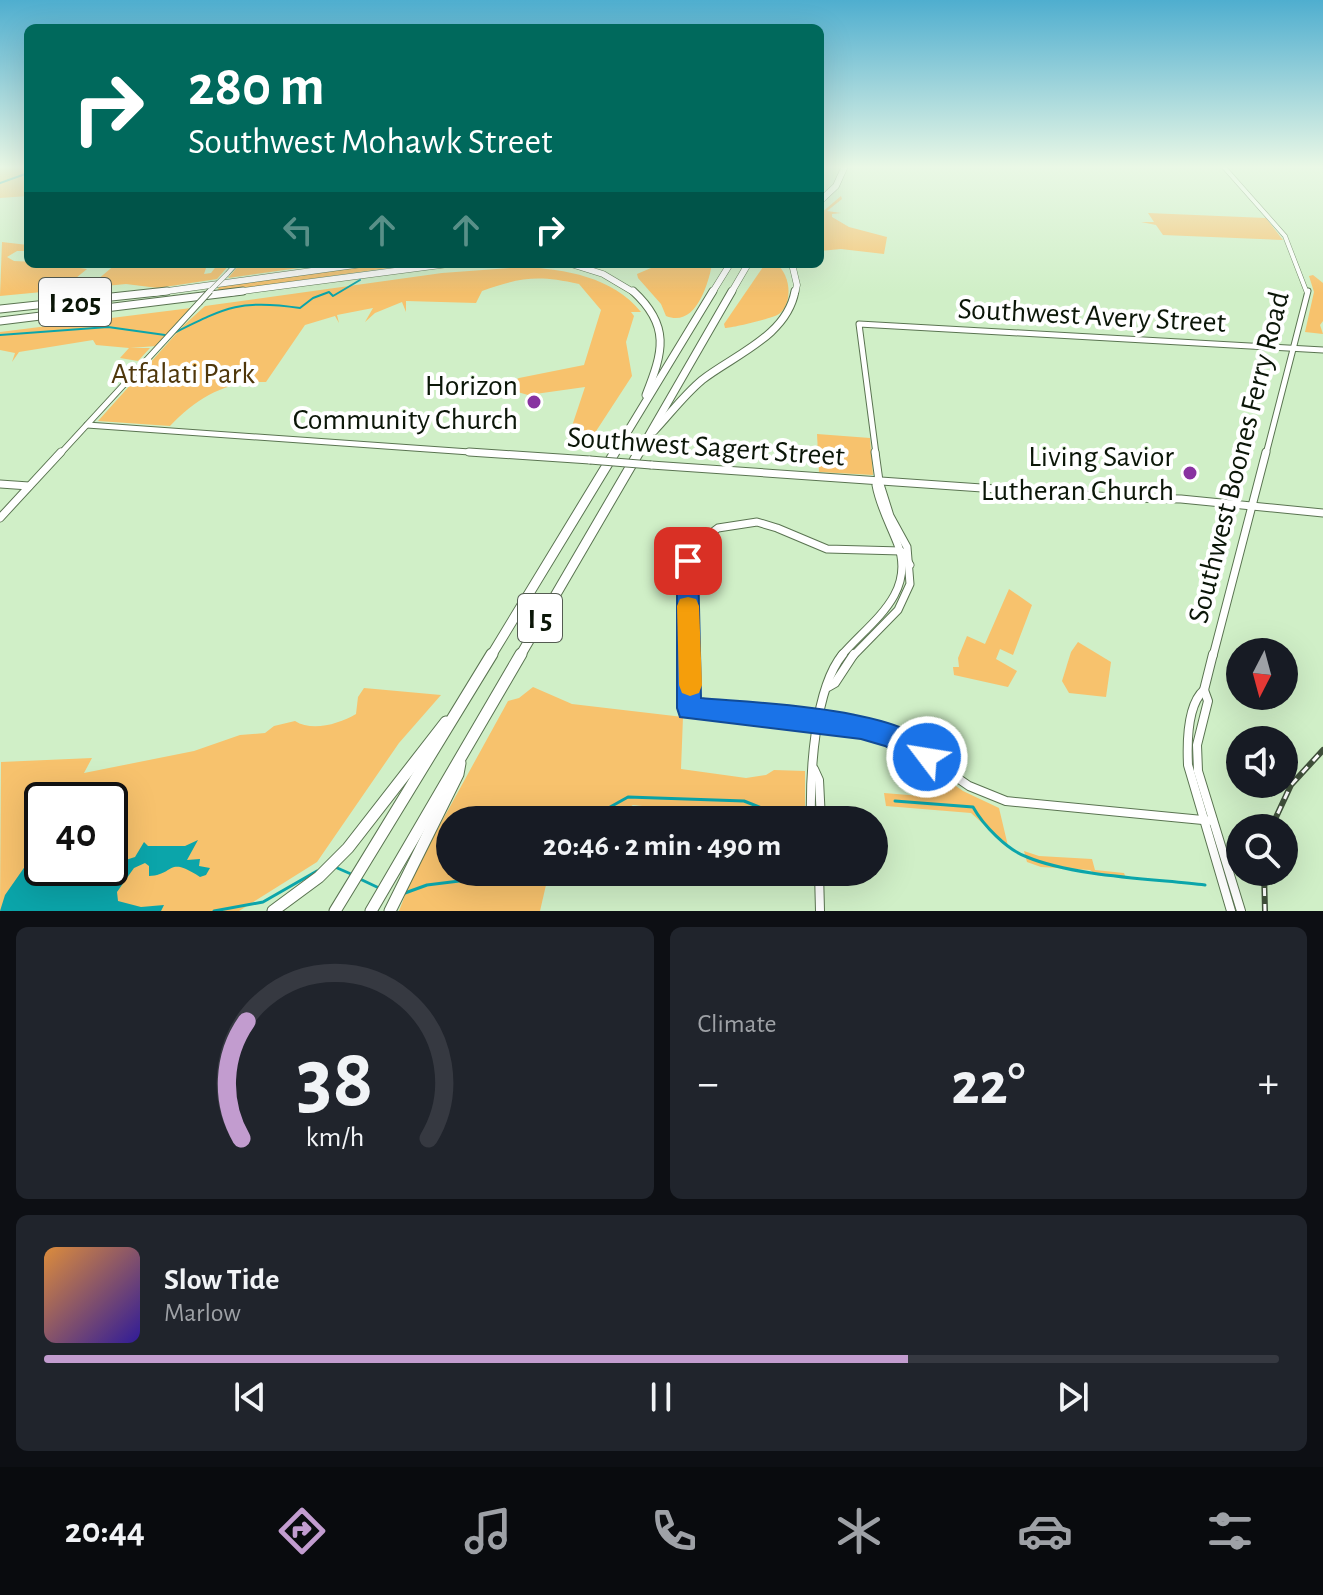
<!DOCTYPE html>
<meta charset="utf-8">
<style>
body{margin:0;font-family:"Alegreya Sans",sans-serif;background:#20242c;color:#f1f3f6;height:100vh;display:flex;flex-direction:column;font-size:30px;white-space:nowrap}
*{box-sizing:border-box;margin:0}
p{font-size:26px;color:#9ea1a6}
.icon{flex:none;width:44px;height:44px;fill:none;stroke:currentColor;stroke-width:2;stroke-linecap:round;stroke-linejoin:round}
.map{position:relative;height:911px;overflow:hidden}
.side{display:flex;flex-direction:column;gap:16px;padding:16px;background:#0d0f14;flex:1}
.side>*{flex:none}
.guide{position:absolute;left:24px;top:24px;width:800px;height:244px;border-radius:12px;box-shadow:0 8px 32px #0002;background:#00695c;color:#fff;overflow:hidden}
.needle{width:52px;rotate:186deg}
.buttons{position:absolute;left:1226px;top:638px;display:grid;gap:16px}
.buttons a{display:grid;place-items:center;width:72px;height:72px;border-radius:50%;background:#171b24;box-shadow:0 8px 32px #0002;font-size:40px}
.speed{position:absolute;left:24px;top:782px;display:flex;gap:16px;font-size:40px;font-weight:700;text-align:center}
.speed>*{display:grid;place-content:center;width:104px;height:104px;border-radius:50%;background:#171b24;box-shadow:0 8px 32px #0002;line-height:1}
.speed .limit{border:4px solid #111;border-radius:12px;background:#fff;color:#111}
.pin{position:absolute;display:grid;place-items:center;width:68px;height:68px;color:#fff;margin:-34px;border-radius:16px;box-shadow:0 4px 12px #0006}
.me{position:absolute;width:88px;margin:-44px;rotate:301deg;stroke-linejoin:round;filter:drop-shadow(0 0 6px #0008)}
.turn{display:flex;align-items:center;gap:28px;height:168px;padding:0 32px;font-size:36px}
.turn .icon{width:104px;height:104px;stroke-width:2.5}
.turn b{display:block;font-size:56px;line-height:68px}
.lanes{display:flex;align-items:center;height:76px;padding:0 32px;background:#0003;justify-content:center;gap:40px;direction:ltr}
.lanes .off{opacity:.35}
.big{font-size:60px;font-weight:700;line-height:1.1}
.side .card{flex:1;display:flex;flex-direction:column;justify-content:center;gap:12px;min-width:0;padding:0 28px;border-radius:12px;background:#20242c}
.side .dial{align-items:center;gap:0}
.dial svg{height:208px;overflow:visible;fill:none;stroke:#363941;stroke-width:7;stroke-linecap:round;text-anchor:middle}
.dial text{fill:#f1f3f6;stroke:none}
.song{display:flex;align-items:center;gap:24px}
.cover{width:96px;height:96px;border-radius:12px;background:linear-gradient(135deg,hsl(30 70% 55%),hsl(250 70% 35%))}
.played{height:8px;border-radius:4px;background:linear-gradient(90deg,#c29ccf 70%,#363941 70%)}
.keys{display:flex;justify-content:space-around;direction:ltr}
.heat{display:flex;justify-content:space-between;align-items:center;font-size:44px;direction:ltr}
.side .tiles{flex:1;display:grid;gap:16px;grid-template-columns:1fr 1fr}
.card:last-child{grid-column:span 2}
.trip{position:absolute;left:436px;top:806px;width:452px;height:80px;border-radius:40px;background:#171b24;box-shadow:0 8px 32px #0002;font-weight:700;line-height:80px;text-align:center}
.menu{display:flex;height:128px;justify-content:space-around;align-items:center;background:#090b0e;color:#9ea1a6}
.menu .icon{width:56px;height:56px}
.menu .selected{color:#c29ccf}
.menu b{font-size:36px;color:#f1f3f6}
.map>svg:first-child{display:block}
.green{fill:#f7c26d;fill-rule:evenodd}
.water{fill:#0ba5aa}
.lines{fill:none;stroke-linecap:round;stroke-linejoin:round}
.stream-far1{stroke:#0ba5aa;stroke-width:2}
.stream{stroke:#0ba5aa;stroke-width:3}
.secondary-far3-casing{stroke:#5a7451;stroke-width:5}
.secondary-far2-casing{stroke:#5a7451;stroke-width:7}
.secondary-far1-casing{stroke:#5a7451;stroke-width:9}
.secondary-casing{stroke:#5a7451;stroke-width:10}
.highway-far3-casing{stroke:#5a7451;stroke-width:7}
.highway-far2-casing{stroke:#5a7451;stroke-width:9}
.highway-far1-casing{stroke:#5a7451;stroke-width:11}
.highway-casing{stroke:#5a7451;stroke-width:13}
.secondary-far3{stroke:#fff;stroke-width:4}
.secondary-far2{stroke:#fff;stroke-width:5}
.secondary-far1{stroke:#fff;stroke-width:7}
.secondary{stroke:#fff;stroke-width:8}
.highway-far3{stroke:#fff;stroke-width:6}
.highway-far2{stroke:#fff;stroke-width:7}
.highway-far1{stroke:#fff;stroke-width:9}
.highway{stroke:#fff;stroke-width:11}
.rail-casing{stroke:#40503b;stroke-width:6}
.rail{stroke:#fff;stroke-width:3;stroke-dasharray:8;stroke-linecap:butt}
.secondary-bridge-far2-casing{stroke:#5a7451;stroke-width:5;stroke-linecap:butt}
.secondary-bridge-far1-casing{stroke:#5a7451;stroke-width:7;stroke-linecap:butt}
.secondary-bridge-casing{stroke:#5a7451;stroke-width:9;stroke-linecap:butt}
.secondary-bridge-far2{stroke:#fff;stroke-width:4}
.secondary-bridge-far1{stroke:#fff;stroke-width:5}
.secondary-bridge{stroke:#fff;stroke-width:7}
.route{fill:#1a73e8;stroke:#114b97;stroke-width:2}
.slow{fill:#f59e0b}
.poi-dot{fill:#8832a0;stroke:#fff;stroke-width:3}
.labels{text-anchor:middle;stroke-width:8;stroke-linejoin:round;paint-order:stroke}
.shield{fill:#fff;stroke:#545c52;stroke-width:2}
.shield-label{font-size:28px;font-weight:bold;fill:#0b1608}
.street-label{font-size:30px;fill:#0b1608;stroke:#fff}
.park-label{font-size:30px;fill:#4f370b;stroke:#fff}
.poi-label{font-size:30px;fill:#0b1608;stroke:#fff;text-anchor:end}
</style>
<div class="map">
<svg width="1323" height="911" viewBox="0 0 1323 911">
<rect width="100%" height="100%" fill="#d0efc7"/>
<g class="green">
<path d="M0 166H28V196L0 198Z"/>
<path d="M841 196 842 199 827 211 841 213 832 214V217L849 227 887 237 884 254 841 249 820 251V214Z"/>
<path d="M1148 213 1266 218 1283 240 1163 235 1156 225 1141 222H1154Z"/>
<path d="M2 242 28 245V251H17L7 257 14 261 82 264 80 268 87 269 76 278 97 280 116 264H201L199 267 206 268 204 274 211 273 218 264H230L217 279 158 288 126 284 0 296Z"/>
<path d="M240 264H327L228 278Z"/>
<path d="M384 264H417L216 292 220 286Z"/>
<path d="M617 264H712C708 286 695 328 666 316L661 304 638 278 637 274 658 265Z"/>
<path d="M765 264H776C790 273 794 302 779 314 774 318 732 328 725 328L724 324Z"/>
<path d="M523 267C565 269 613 277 641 312H631L634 316 626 342 632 376 587 445 566 444 585 387 528 395 514 391 513 381 519 378 584 365 601 310 579 284C538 275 521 277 482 291L476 303 406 301V312L402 302 375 313 365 322 373 308 337 315 339 323 335 316 305 325 266 382C225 381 197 398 170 426L98 421 184 325 205 306 442 273Z"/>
<path d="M1313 275 1323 283V321L1320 325 1323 334 1305 332 1314 292 1309 276Z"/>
<path d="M191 308 157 346 130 348H150L138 361 120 358 129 348 96 345 93 340 19 352 12 362 15 353 0 350V332Z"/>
<path d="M817 434 870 438 873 475 819 472Z"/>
<path d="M1009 589 1032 605 1013 655 1000 649 996 659 1017 671 1008 687 954 675 953 667H959L958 658 967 636 985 644Z"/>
<path d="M1078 642 1111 662 1106 697 1069 693 1062 681 1071 652Z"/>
<path d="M533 687 572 704 683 717 681 769 746 778 766 775 774 770 805 771V820H773L633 805 607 820H450V872H549L540 911H399L414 872 508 701 519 698Z"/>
<path d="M364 688 441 695 399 743 317 862 239 911H0L1 762 92 758 84 773 194 751 240 735 265 733 274 726 295 721C312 732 339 724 356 714L358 697ZM42 800H110V868H42Z"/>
<path d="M933 770 963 791 999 808 1008 846 971 813 886 806 884 793 933 797 937 794Z"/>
<path d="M1024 851 1039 856 1092 859 1095 870 1124 873 1126 878 1096 875 1090 870 1041 867 1027 862Z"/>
</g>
<path class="water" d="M198 840 187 860 200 859 199 866 210 868 206 875 200 877C167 855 175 875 149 876V866L145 863 134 868 117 892 118 901 141 907 164 905 161 911H0L5 895 42 842V868H110V865L135 857 144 842 148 846H185Z"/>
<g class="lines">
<g class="stream-far1">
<path d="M0 183 28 173"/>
<path d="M174 333C226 307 241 299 300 308L313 298 329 292 333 296 360 280"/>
<path d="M0 335 108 327 165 335"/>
</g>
<g class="stream">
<path d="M895 801 973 807C983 825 1007 850 1027 857 1072 876 1154 879 1205 885"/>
<path d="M587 820 628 797 744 801 792 820"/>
<path d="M335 867 351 874"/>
<path d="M360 879 379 888"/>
<path d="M405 893 427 885 533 872"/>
<path d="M214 911 263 902 317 871"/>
</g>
<g class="secondary-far3-casing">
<g id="secondary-far3">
<path d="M1223 166 1285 236 1307 293"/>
<path d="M227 274 236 264"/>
</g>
</g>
<g class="secondary-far2-casing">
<g id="secondary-far2">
<path d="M87 425 498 454"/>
<path d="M60 454 199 303"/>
<path d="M876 454 859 324 1323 350"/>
<path d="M1266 454 1308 291"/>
</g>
</g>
<g class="secondary-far1-casing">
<g id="secondary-far1">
<path d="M469 452 590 460"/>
<path d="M651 465 1127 498 1181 499 1323 513"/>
<path d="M0 484 29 486"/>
<path d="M0 518 61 452"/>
<path d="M688 656 687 568 698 543 718 528 757 522 777 528 827 549 901 551 910 565"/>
<path d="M841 656C869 623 916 595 898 545 890 524 880 507 876 485L879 481"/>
<path d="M853 656 898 610 910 584 907 547 890 516 879 481 875 452"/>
<path d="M1213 656 1266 452"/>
</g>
</g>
<g class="secondary-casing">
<g id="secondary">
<path d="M688 654 689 708 875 730 914 748 969 786 1006 801 1213 821"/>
<path d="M1213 654 1204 690 1208 701 1197 745 1198 771 1241 911"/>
<path d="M828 687 835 683 854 654"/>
<path d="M1204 690C1187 705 1187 743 1188 765L1231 911"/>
<path d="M814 769 819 780 821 820"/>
<path d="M811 820C810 774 814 689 843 654"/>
<path d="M819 872 820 911"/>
</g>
</g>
<g class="highway-far3-casing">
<g id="highway-far3">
<path d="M820 201 836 186 845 166"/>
<path d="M571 264 603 274 635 293"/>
<path d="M792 264 797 285 795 293"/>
<path d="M153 293 362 264"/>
<path d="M228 293 448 264"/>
<path d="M712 293 730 264"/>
<path d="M731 293 748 264"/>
</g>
</g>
<g class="highway-far2-casing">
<g id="highway-far2">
<path d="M633 291C671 326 663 352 646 395"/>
<path d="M0 309 167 291"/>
<path d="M0 321 243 291"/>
<path d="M654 431C670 414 684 395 702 380 734 355 787 336 795 291"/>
<path d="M614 454 713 291"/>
<path d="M638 454 732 291"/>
</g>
</g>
<g class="highway-far1-casing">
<g id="highway-far1">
<path d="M491 656 615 452"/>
<path d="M520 656 639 452"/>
</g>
</g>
<g class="highway-casing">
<g id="highway">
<path d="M273 911 319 877 348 848 446 722"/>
<path d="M335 911 492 654"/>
<path d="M371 911 521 654"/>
<path d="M390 911 458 774 460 763"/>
</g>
</g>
<use href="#secondary-far3" class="secondary-far3"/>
<use href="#secondary-far2" class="secondary-far2"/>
<use href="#secondary-far1" class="secondary-far1"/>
<use href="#secondary" class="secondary"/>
<use href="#highway-far3" class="highway-far3"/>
<use href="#highway-far2" class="highway-far2"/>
<use href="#highway-far1" class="highway-far1"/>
<use href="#highway" class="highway"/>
<g class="rail-casing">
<g id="rail">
<path d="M1271 828 1291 785 1323 750"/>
<path d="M1264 872 1265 911"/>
</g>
</g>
<use href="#rail" class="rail"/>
<g class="secondary-bridge-far2-casing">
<path id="secondary-bridge-far2" d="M208 293 227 274"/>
</g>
<g class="secondary-bridge-far1-casing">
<path id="secondary-bridge-far1" d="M199 303 210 291"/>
</g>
<g class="secondary-bridge-casing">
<path id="secondary-bridge" d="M590 460 651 465"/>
</g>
<use href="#secondary-bridge-far2" class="secondary-bridge-far2"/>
<use href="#secondary-bridge-far1" class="secondary-bridge-far1"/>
<use href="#secondary-bridge" class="secondary-bridge"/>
</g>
<linearGradient id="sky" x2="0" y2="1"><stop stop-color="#4faecf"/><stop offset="0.57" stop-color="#eaf8e6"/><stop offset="1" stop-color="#eaf8e6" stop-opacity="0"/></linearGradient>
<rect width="1323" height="293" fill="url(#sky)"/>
<path class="route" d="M688 553 695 555 698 561 701 698C751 703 919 707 940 757L936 766 927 770 885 746 861 739 680 717 677 708V561L680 555Z"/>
<path class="slow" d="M688 597 696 599 699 606 702 685 699 693 690 696 682 693 679 685 677 606 680 599Z"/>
<g class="poi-dot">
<circle cx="534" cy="402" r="8"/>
<circle cx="1190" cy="473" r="8"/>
</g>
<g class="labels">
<g class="shield">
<rect x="39" y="278" width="72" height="48" rx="6"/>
<rect x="518" y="594" width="44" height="48" rx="6"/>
</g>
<g class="shield-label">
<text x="75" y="312">I 205</text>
<text x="540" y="628">I 5</text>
</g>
<g class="street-label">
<text transform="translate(1092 315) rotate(3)" y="10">Southwest Avery Street</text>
<text transform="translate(706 446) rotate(4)" y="10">Southwest Sagert Street</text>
<text transform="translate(1238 457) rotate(-76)" y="10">Southwest Boones Ferry Road</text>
</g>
<g class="park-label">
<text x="183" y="383">Atfalati Park</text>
</g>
<g class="poi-label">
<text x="518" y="395">Horizon<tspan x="518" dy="34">Community Church</tspan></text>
<text x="1174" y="466">Living Savior<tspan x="1174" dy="34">Lutheran Church</tspan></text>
</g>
</g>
</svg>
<div class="buttons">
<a><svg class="needle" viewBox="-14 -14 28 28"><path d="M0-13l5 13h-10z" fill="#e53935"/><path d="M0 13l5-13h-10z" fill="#9ea1a6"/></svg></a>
<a><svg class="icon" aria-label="sound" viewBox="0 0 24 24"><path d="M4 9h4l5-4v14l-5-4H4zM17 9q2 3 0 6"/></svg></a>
<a><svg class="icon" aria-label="search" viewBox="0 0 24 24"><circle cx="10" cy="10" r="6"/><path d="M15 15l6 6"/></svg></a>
</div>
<div class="speed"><div class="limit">40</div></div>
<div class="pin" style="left:688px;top:561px;background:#d93025"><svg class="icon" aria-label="arrive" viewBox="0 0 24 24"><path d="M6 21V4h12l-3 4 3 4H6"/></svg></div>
<svg class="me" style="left:927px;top:757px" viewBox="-20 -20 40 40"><circle r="17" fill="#1a73e8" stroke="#fff" stroke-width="3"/><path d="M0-11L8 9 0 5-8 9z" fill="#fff"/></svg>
<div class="trip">20:46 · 2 min · 490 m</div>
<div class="guide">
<div class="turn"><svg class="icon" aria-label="right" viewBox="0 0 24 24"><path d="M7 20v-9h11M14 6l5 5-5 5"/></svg><div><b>280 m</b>Southwest Mohawk Street</div></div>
<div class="lanes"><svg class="icon off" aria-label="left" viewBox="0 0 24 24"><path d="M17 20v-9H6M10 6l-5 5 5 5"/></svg><svg class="icon off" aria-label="ahead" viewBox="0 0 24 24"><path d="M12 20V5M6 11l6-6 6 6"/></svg><svg class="icon off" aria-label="ahead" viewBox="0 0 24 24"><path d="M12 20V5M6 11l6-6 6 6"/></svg><svg class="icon" aria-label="right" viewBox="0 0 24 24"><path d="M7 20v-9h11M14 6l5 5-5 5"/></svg></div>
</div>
</div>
<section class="side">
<div class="tiles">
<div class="card dial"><svg viewBox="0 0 100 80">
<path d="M14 69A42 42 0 1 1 86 69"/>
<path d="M14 69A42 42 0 0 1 16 24" stroke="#c29ccf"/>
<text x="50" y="56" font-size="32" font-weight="700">38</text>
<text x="50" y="72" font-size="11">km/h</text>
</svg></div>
<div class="card"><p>Climate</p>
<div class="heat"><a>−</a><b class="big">22°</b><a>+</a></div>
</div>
<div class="card">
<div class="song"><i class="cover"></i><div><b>Slow Tide</b><p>Marlow</p></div></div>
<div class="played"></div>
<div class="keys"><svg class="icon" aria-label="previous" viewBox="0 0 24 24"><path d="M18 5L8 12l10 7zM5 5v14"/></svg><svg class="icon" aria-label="pause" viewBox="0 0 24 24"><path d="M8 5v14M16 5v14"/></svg><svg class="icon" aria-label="next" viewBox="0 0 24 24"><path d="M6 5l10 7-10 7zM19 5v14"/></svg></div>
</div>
</div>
</section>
<nav class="menu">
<b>20:44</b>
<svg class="icon selected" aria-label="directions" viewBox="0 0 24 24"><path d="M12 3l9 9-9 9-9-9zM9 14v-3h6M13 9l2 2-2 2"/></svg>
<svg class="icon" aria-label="music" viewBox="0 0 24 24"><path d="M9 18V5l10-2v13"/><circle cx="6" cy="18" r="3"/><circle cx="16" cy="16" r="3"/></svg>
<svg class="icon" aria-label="phone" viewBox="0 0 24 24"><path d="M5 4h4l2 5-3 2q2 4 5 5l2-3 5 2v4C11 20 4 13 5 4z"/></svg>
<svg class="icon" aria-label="climate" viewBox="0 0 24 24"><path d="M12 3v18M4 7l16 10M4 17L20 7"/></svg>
<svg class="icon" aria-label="car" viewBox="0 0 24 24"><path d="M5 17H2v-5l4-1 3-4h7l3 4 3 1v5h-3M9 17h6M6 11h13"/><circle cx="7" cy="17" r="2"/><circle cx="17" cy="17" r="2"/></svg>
<svg class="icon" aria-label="filters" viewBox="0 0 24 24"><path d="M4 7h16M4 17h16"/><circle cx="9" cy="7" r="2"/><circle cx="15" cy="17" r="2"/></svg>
</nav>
